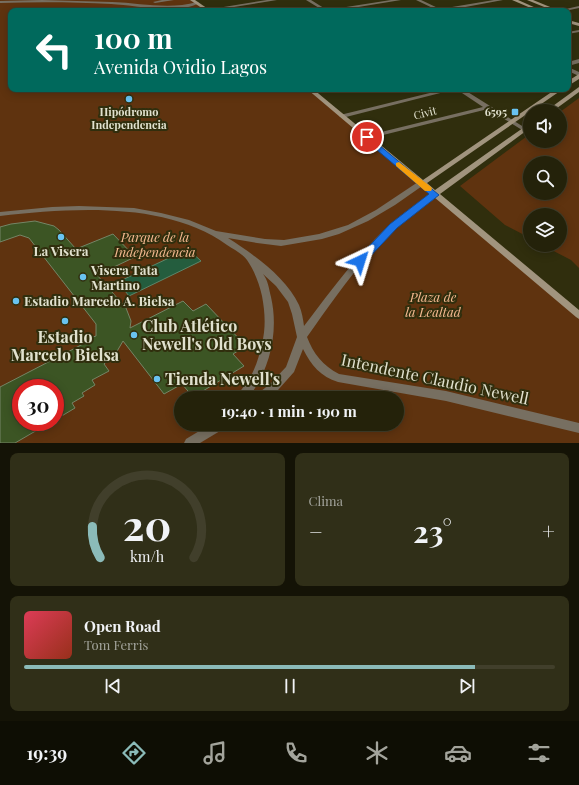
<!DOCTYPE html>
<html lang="es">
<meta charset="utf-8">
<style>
body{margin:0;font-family:"Playfair Display",serif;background:#302f18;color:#f1f3f6;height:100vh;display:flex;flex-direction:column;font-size:15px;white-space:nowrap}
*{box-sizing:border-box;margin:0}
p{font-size:13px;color:#a3a49c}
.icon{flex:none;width:22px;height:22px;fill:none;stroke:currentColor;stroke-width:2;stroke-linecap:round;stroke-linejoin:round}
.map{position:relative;height:443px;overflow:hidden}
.side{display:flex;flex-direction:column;gap:10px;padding:10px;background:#141306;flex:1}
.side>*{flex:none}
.guide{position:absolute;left:8px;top:8px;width:563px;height:84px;border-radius:8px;box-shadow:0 2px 10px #0003,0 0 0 1px #413f2b;background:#00695c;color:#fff;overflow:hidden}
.buttons{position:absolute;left:523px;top:104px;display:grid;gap:8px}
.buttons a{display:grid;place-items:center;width:44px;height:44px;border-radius:50%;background:#24220a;box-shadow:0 2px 10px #0003,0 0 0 1px #413f2b;font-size:20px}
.speed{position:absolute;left:12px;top:379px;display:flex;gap:8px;font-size:20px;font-weight:700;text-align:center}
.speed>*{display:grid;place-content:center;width:52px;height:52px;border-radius:50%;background:#24220a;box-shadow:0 2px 10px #0003,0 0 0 1px #413f2b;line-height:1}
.speed .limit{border:6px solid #d22;background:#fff;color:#111}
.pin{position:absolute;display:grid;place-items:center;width:34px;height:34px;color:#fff;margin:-17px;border:2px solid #fff;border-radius:50%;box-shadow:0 1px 4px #0007}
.me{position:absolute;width:44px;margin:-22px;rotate:41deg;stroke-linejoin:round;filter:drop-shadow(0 0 3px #0008)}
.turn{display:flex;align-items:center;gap:14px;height:84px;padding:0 20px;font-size:18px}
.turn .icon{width:52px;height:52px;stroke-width:2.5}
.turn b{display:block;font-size:28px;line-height:34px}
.big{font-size:30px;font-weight:700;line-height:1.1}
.side .tile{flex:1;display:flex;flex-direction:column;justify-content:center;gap:6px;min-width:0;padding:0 14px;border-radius:8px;background:#302f18}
.side .dial{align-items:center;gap:0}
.dial svg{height:104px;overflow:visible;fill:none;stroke:#413f2b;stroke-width:7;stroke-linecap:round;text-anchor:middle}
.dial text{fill:#f1f3f6;stroke:none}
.song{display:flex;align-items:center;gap:12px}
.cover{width:48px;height:48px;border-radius:6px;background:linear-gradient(135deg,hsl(350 70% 55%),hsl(10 70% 35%))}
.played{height:4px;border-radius:2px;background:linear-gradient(90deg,#8bbbb9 85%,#413f2b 85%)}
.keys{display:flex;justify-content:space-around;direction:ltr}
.heat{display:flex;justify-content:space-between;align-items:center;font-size:22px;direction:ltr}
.side .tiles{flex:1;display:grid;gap:10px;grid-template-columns:1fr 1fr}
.tile:last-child{grid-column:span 2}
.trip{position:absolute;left:174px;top:391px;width:230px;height:40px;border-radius:20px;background:#24220a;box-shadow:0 2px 10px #0003,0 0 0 1px #413f2b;font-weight:700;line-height:40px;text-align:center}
.dock{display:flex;height:64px;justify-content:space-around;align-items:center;background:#0e0e04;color:#a3a49c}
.dock .icon{width:28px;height:28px}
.dock .current{color:#8bbbb9}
.dock b{font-size:18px;color:#f1f3f6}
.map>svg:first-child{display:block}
.green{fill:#5f330f;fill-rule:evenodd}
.water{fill:#245d3e;stroke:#5d8569}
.building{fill:#3c5524;stroke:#748566}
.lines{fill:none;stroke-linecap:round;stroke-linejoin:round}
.street{fill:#776f61;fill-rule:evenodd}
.secondary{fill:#a1947e;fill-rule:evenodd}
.route{fill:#1a73e8;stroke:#114b97}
.slow{fill:#f59e0b}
.poi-dot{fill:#69c3f1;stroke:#302e0d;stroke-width:1.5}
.labels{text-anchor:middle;stroke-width:4;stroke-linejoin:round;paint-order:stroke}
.far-poi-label{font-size:11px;font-weight:bold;fill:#e1e1ce;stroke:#302e0d}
.far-street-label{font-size:11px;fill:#e1e1ce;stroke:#302e0d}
.park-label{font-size:13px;font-style:italic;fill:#f6ba91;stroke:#302e0d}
.poi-label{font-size:13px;font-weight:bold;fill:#e1e1ce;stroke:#302e0d;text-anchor:start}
.near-poi-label{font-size:16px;font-weight:bold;fill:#e1e1ce;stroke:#302e0d;text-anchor:start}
.near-street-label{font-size:16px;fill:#e1e1ce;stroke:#302e0d}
</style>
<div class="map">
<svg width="579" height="443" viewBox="0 0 579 443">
<rect width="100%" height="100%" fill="#302e0d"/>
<g class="green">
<path d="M0 0H192L209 11H11V89H310L579 315V443H0ZM21 388H55V422H21ZM181 398H397V424H181Z"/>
<path d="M579 98V268L571 260 542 245H560V215H530V238L505 225 460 186 530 134V141H560V112ZM530 163H560V193H530Z"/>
</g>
<path class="water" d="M188 249 201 261 129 296 118 282Z"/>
<path class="building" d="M35 221 54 226 59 230 76 249 113 234 135 257 97 275 126 308 131 321 130 328 183 301 193 311 206 304 246 346 233 354 244 366 193 397 182 384 164 394 123 341 116 353 104 364 109 371 92 380 95 385 82 393 84 396 72 403 75 408 55 420V388H21V422H51L15 443H0V387L83 344 87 339 96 336V324L29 238 20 235 0 242V227L11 224Z"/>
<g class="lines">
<g class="street">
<path d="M42 0C65 1 89 1 112 2 141 3 169 10 197 2L199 3C179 15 134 5 111 4 74 2 37 2 0 3V1Z"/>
<path d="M162 0H174L155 3 153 2Z"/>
<path d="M267 0H277L209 11 205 10Z"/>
<path d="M306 0H311L327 10 391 0H401L334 11H324Z"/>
<path d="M416 0H421L440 9 494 0H503L444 11H439Z"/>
<path d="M579 6V8L565 11H557Z"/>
<path d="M579 30V32L568 34V32Z"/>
<path d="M579 59V63L568 66V62Z"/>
<path d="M568 67 579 72V76L568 71Z"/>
<path d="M446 89H456L342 118 339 116 340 115Z"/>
<path d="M456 89H463L527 129 524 131 522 130 488 109 367 139 364 137 365 136 483 107Z"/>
<path d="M418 182H421L425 184 395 205 368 221 339 234 322 239 281 246 257 243 228 238C253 254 286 277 299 305 302 312 303 319 304 326 331 291 357 254 390 225 402 213 418 204 431 193H437L438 195 437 197C423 207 408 217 395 228 361 259 334 299 307 337 313 353 323 366 339 374L446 391 579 423V433L446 401 338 382C321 377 311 365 303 349L294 372 278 390 268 398H254L256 395 270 384 286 367 297 337 292 314 288 302 276 286 263 274C268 280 269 289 271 297 279 332 270 370 248 398H235C239 392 244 387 248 381 255 370 259 357 262 344 266 327 265 312 262 296 259 283 254 270 247 260 243 254 233 249 227 245 166 201 72 208 0 216V212L52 207 79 206 134 208 161 213 189 220 216 231 265 239 284 240 319 234 348 225 376 210Z"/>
<path d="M211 424H227L225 428 200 443H184L186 439Z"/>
</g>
<g class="secondary">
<path d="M190 0H195L211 11H206Z"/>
<path d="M512 0H518L536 8 533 9Z"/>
<path d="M527 0H533L560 11H554Z"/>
<path d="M568 20 579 23V26L568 23Z"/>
<path d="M579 74V79L568 86V81Z"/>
<path d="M579 87V92L553 111H546Z"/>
<path d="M307 89H313L423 180 556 89H563L427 183 435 190 530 123V128L440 194 579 310V319L576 317 434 197H431C430 193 423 187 418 186V183Z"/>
</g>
</g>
<path class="route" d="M367 135 439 195 397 228 364 263H357L355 261 357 259 390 224 429 194 364 139V136Z"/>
<path class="slow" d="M399 162 431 187 432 189 431 191H425L396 166V163Z"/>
<g class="poi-dot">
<circle cx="129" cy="99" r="4"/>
<rect x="511" y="108" width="8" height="8" rx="2"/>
<circle cx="61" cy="237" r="4"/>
<circle cx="83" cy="277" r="4"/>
<circle cx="16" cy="301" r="4"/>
<circle cx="65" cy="321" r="4"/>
<circle cx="134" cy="335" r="4"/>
<circle cx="157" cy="379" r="4"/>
</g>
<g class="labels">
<g class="far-poi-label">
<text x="129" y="116">Hipódromo<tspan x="129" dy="13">Independencia</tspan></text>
<text x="507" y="116" text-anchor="end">6595</text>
</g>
<g class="far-street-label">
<text transform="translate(425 113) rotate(-14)" y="4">Civit</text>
</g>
<g class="park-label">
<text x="155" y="242">Parque de la<tspan x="155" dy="15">Independencia</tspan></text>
<text x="433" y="302">Plaza de<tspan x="433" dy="15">la Lealtad</tspan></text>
</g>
<g class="poi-label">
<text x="61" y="256" text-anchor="middle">La Visera</text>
<text x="91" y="275">Visera Tata<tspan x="91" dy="15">Martino</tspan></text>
<text x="24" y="306">Estadio Marcelo A. Bielsa</text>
</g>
<g class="near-poi-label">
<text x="142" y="332">Club Atlético<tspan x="142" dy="18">Newell's Old Boys</tspan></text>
<text x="65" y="343" text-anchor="middle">Estadio<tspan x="65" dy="18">Marcelo Bielsa</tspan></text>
<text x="165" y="385">Tienda Newell's</text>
</g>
<g class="near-street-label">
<text transform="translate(435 379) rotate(12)" y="6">Intendente Claudio Newell</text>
</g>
</g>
</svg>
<div class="buttons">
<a><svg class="icon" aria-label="sound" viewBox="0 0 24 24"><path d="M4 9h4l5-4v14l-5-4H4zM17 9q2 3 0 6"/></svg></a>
<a><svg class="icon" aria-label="search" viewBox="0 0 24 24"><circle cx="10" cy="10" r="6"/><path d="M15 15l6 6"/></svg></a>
<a><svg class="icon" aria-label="layers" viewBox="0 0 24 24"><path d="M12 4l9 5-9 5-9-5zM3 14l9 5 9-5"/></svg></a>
</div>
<div class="speed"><div class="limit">30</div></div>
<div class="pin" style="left:367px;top:137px;background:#d93025"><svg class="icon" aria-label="arrive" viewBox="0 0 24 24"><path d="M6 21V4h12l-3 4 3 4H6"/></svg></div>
<svg class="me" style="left:360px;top:261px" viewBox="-20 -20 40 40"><path d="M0-17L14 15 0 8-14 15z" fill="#1a73e8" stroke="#fff" stroke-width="4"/></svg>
<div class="trip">19:40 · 1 min · 190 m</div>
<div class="guide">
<div class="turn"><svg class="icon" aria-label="left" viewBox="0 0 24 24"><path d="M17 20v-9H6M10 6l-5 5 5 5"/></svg><div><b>100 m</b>Avenida Ovidio Lagos</div></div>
</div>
</div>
<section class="side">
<div class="tiles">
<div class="tile dial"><svg viewBox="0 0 100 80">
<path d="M14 69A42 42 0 1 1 86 69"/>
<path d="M14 69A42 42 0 0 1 8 45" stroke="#8bbbb9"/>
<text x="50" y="56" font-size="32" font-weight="700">20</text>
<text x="50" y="72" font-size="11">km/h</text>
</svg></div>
<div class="tile"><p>Clima</p>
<div class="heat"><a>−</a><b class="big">23°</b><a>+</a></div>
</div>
<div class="tile">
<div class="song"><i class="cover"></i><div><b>Open Road</b><p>Tom Ferris</p></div></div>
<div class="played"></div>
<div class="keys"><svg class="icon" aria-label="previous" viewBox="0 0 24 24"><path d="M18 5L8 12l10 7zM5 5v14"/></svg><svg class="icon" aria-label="pause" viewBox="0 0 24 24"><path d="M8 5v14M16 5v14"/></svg><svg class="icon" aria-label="next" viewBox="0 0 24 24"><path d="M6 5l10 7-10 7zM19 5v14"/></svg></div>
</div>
</div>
</section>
<nav class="dock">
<b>19:39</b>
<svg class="icon current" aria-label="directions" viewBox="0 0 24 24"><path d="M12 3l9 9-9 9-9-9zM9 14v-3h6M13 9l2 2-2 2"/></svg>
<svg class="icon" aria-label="music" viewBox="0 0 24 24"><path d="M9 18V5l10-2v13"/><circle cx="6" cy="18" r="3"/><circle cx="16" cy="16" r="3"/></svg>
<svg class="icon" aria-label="phone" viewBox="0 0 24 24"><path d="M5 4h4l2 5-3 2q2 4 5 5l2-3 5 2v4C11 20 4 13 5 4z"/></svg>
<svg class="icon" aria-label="climate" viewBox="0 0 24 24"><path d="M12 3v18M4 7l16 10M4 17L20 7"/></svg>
<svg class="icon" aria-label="car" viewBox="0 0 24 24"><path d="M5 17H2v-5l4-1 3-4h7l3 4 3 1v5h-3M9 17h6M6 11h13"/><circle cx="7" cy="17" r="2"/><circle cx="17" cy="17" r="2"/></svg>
<svg class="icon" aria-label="filters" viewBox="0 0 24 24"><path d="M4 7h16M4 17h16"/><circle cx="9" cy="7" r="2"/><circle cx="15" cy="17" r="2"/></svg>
</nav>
